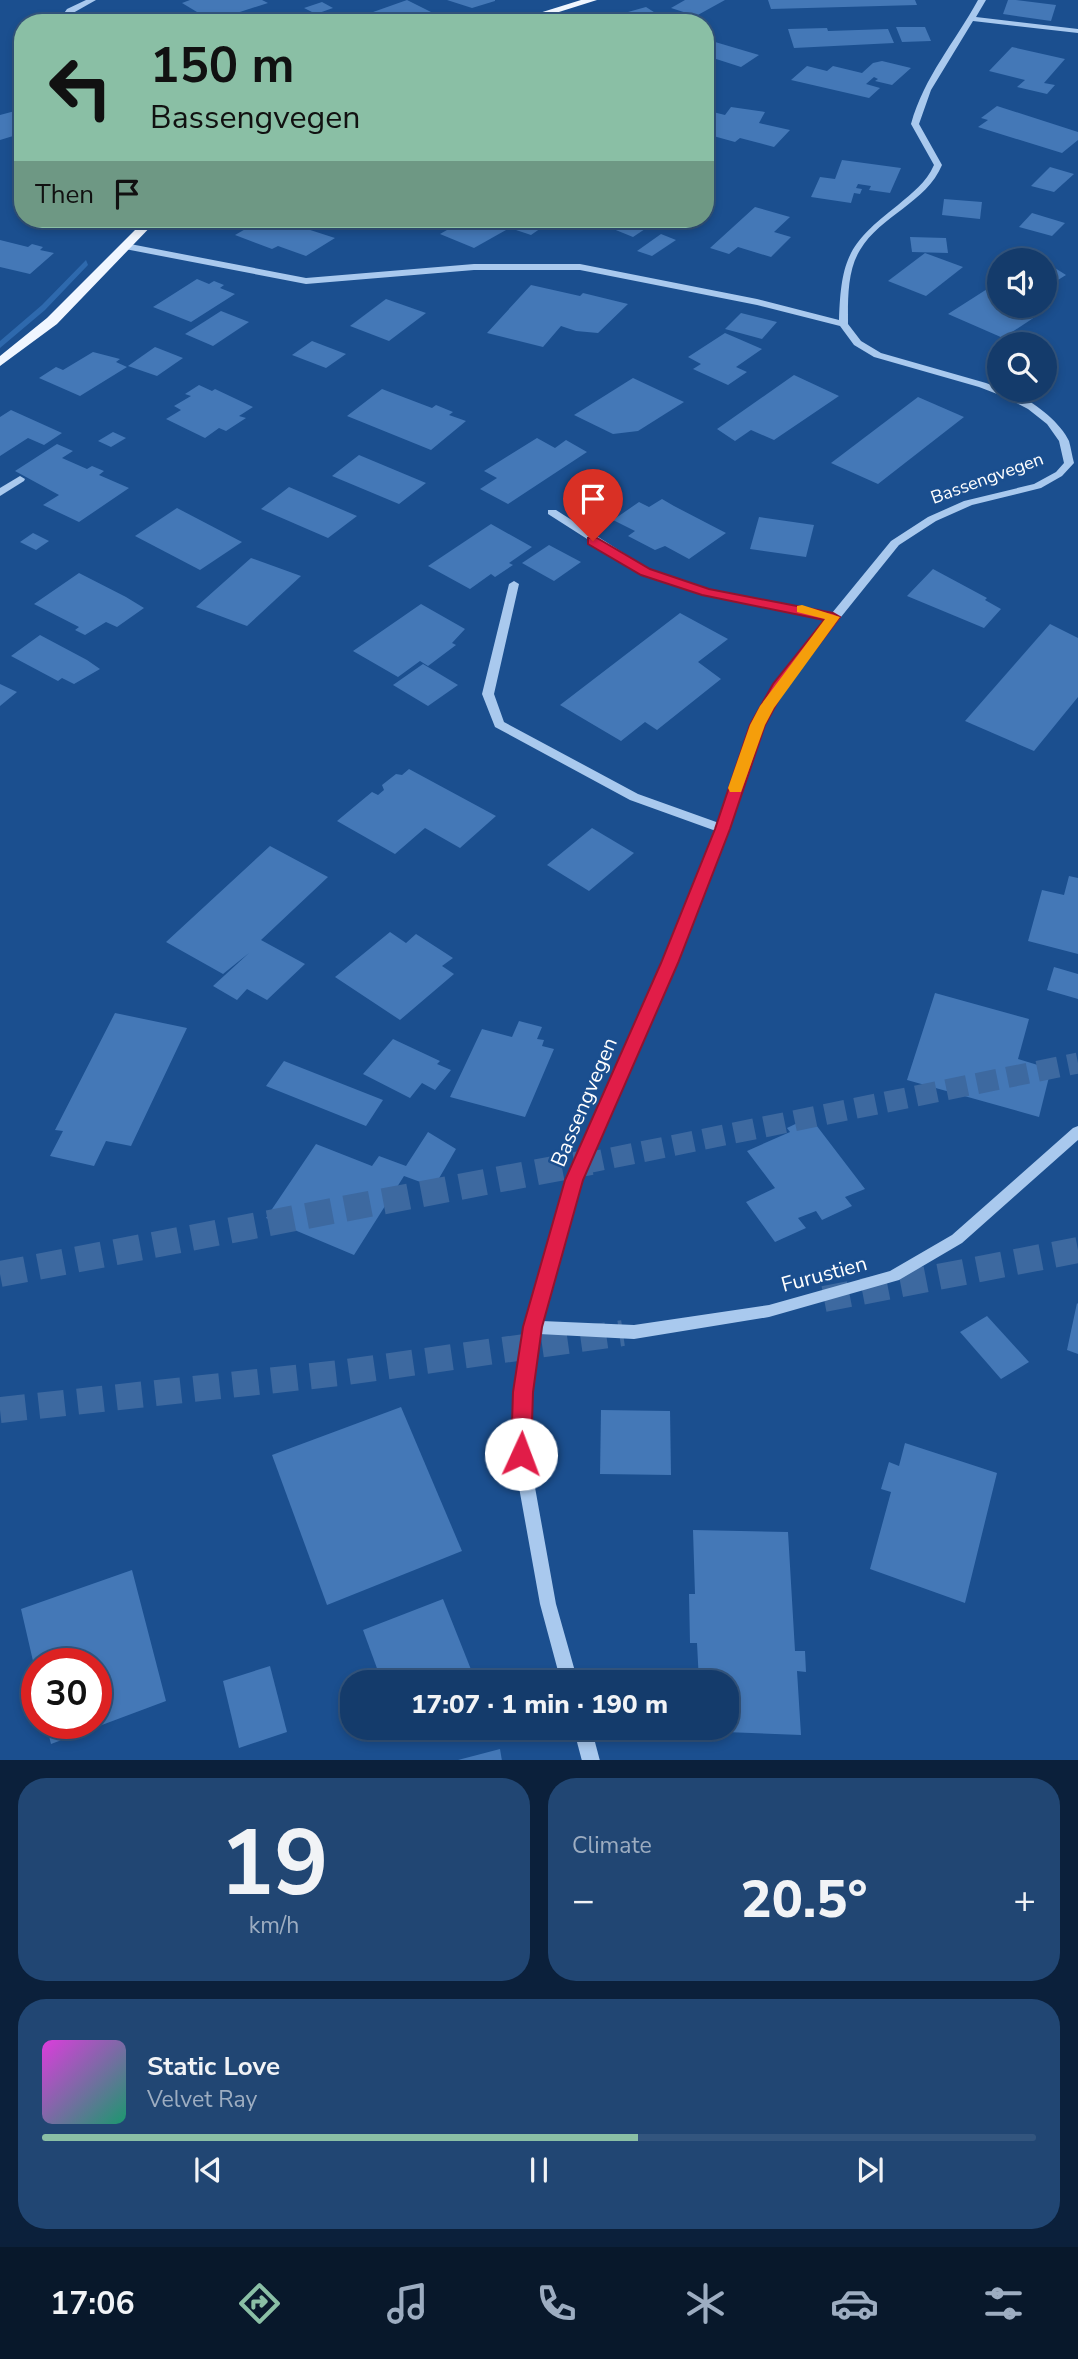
<!DOCTYPE html>
<meta charset="utf-8">
<style>
body{margin:0;font-family:"Nunito Sans",sans-serif;background:#214673;color:#f1f3f6;height:100vh;display:flex;flex-direction:column;font-size:26px;white-space:nowrap}
*{box-sizing:border-box;margin:0}
p{font-size:23px;color:#9dadc1}
.icon{flex:none;width:38px;height:38px;fill:none;stroke:currentColor;stroke-width:2;stroke-linecap:round;stroke-linejoin:round}
.map{position:relative;height:1760px;overflow:hidden}
.panel{display:flex;flex-direction:column;gap:18px;padding:18px;background:#0b203b;flex:1}
.panel>*{flex:none}
.banner{position:absolute;left:14px;top:14px;width:700px;height:214px;border-radius:28px;box-shadow:0 4px 10px #0003,0 0 0 2px #33557e;background:#8abfa5;color:#111;overflow:hidden}
.controls{position:absolute;left:987px;top:248px;display:grid;gap:14px}
.controls a{display:grid;place-items:center;width:70px;height:70px;border-radius:50%;background:#143b6b;box-shadow:0 4px 10px #0003,0 0 0 2px #33557e;font-size:35px}
.speed{position:absolute;left:21px;top:1648px;display:flex;gap:14px;font-size:35px;font-weight:700;text-align:center}
.speed>*{display:grid;place-content:center;width:91px;height:91px;border-radius:50%;background:#143b6b;box-shadow:0 4px 10px #0003,0 0 0 2px #33557e;line-height:1}
.speed .limit{border:10px solid #d22;background:#fff;color:#111}
.pin{position:absolute;display:grid;place-items:center;width:60px;height:60px;color:#fff;margin:-72px -30px;border-radius:50% 50% 50% 0;rotate:-45deg;box-shadow:0 0 7px #0007}
.pin .icon{rotate:45deg}
.me{position:absolute;width:77px;margin:-38px;rotate:2deg;stroke-linejoin:round;filter:drop-shadow(0 0 5px #0008)}
.turn{display:flex;align-items:center;gap:24px;height:147px;padding:0 21px;font-size:32px}
.turn .icon{width:91px;height:91px;stroke-width:2.5}
.turn b{display:block;font-size:49px;line-height:60px}
.then{display:flex;align-items:center;height:66px;padding:0 21px;background:#0003;gap:14px;font-size:26px}
.big{font-size:52px;font-weight:800;line-height:1.1}
.panel .tile{flex:1;display:flex;flex-direction:column;justify-content:center;gap:10px;min-width:0;padding:0 24px;border-radius:28px;background:#214673}
.panel .dial{align-items:center;gap:0}
.dial b{font-size:91px;line-height:1}
.song{display:flex;align-items:center;gap:21px}
.cover{width:84px;height:84px;border-radius:10px;background:linear-gradient(135deg,hsl(300 70% 55%),hsl(160 70% 35%))}
.played{height:7px;border-radius:4px;background:linear-gradient(90deg,#8abfa5 60%,#33557e 60%)}
.keys{display:flex;justify-content:space-around;direction:ltr}
.heat{display:flex;justify-content:space-between;align-items:center;font-size:38px;direction:ltr}
.panel .tiles{flex:1;display:grid;gap:18px;grid-template-columns:1fr 1fr}
.tile:last-child{grid-column:span 2}
.trip{position:absolute;left:340px;top:1670px;width:399px;height:70px;border-radius:28px;background:#143b6b;box-shadow:0 4px 10px #0003,0 0 0 2px #33557e;font-weight:800;line-height:70px;text-align:center}
.tab-bar{display:flex;height:112px;justify-content:space-around;align-items:center;background:#08182b;color:#9dadc1}
.tab-bar .icon{width:49px;height:49px}
.tab-bar .on{color:#8abfa5}
.tab-bar b{font-size:32px;color:#f1f3f6}
.map>svg:first-child{display:block}
.green{fill:#2e69ad}
.building{fill:#4478b7}
.lines{fill:none;stroke-linecap:round;stroke-linejoin:round}
.highway-tunnel-far1{stroke:#3d69a0;stroke-width:21;stroke-dasharray:21 10;stroke-linecap:butt}
.highway-tunnel{stroke:#3d69a0;stroke-width:26;stroke-dasharray:26 13;stroke-linecap:butt}
.path{stroke:#a9c9ee;stroke-width:2.5;stroke-dasharray:2.5 3.5;stroke-linecap:butt}
.minor{fill:#a9c9ee;fill-rule:evenodd}
.major{fill:#f0f6ff;fill-rule:evenodd}
.route{fill:#e11d48;stroke:#92132f;stroke-width:2}
.slow{fill:#f59e0b}
.labels{text-anchor:middle;stroke-width:5;stroke-linejoin:round;paint-order:stroke}
.far-street-label{font-size:18px;fill:#fff;stroke:#1b4f8f}
.street-label{font-size:21px;fill:#fff;stroke:#1b4f8f}
</style>
<div class="map">
<svg width="1078" height="1761" viewBox="0 0 1078 1761">
<rect width="100%" height="100%" fill="#1b4f8f"/>
<path class="green" d="M86 260 88 265 45 310 0 348V341L42 305Z"/>
<g class="building">
<path d="M190 0H262L268 3 212 21 182 3Z"/>
<path d="M407 0 431 12 402 23H347L339 19 352 14 359 17Z"/>
<path d="M447 0H495V1L472 8Z"/>
<path d="M685 0H725L696 16 671 8Z"/>
<path d="M768 0H915L917 5 771 9Z"/>
<path d="M1008 0H1016L1056 5 1051 21 1003 14Z"/>
<path d="M322 2 333 8 316 14 304 8Z"/>
<path d="M646 7 671 23H592V22Z"/>
<path d="M896 27H925L931 41 902 42Z"/>
<path d="M827 28 828 31 888 29 894 43 794 48 788 29Z"/>
<path d="M705 39 759 55 741 67 713 58 705 63Z"/>
<path d="M1012 47 1065 59 1044 83 1055 85 1047 94 1017 87 1025 80 989 71Z"/>
<path d="M882 61 911 68 892 85 875 81 878 79 874 77 866 84 880 88 869 98 791 80 807 66 827 71 833 66 862 73 873 63Z"/>
<path d="M997 106 1078 132V140L1062 153 978 127 988 120 981 118Z"/>
<path d="M731 107 765 112 759 123 790 130 774 147 740 138 735 142 706 134 716 125 705 122V110L725 115Z"/>
<path d="M15 111 23 117V126L17 128 23 133 0 140V115Z"/>
<path d="M842 160 901 168 890 193 869 190 871 186 858 184 856 188 862 189 860 194 854 193 851 203 811 197 820 177 835 179Z"/>
<path d="M1050 167 1074 174 1054 192 1031 186Z"/>
<path d="M944 199 982 202 980 219 942 215Z"/>
<path d="M755 207 790 217 774 232 791 237 771 257 738 247 729 254 710 248Z"/>
<path d="M1032 213 1065 223 1052 236 1019 227Z"/>
<path d="M247 219H276L335 238 306 256 278 246 272 249 235 235 249 227 239 223Z"/>
<path d="M466 219H517L522 221 474 248 440 234Z"/>
<path d="M527 219H554L531 235 513 229Z"/>
<path d="M610 219H677L661 229 651 225 633 237 601 224Z"/>
<path d="M661 234 676 240 652 256 637 251Z"/>
<path d="M910 237 946 238 948 253 912 252Z"/>
<path d="M0 240 28 247 32 244 43 247 40 250 54 253 30 274 0 267Z"/>
<path d="M925 253 963 267 926 296 888 281Z"/>
<path d="M1045 266 1055 268 1066 275 1045 288Z"/>
<path d="M197 279 209 284 214 281 224 285 220 288 235 294 191 322 153 307Z"/>
<path d="M995 284 999 286V306L1050 307 1003 338 948 314Z"/>
<path d="M531 285 580 296 583 293 628 304 598 333 576 331 561 326 543 347 487 333Z"/>
<path d="M386 299 426 313 389 341 350 326Z"/>
<path d="M221 311 249 322 213 346 185 334Z"/>
<path d="M741 313 777 322 762 339 725 329Z"/>
<path d="M725 333 762 349 736 367 747 372 728 385 693 369 701 364 688 357Z"/>
<path d="M312 341 346 354 326 368 292 355Z"/>
<path d="M155 347 183 358 157 376 128 366Z"/>
<path d="M93 352 120 359 116 362 127 367 80 396 39 378 56 367 63 370Z"/>
<path d="M794 375 839 396 774 440 751 430 735 441 717 429Z"/>
<path d="M633 378 684 402 638 431 613 434 574 415Z"/>
<path d="M199 385 212 391 215 389 253 407 239 416 246 418 226 431 219 428 205 438 166 419 181 410 174 406 191 396 185 394Z"/>
<path d="M382 389 432 408 436 405 453 412 449 415 466 421 431 450 347 416Z"/>
<path d="M918 397 964 417 878 484 831 463Z"/>
<path d="M11 410 62 433 44 445 28 438 0 456V417Z"/>
<path d="M113 432 126 438 111 447 98 441Z"/>
<path d="M537 438 555 448 566 440 587 452 508 504 480 489 497 478 484 471Z"/>
<path d="M57 444 73 451 62 458 87 469 92 466 104 471 99 475 129 488 79 522 43 505 59 495 15 471Z"/>
<path d="M359 455 426 483 399 504 332 476Z"/>
<path d="M289 487 357 516 328 538 261 509Z"/>
<path d="M662 499 674 506 726 533 689 559 665 546 655 550 628 536 635 531 613 520 639 502 649 507Z"/>
<path d="M177 508 242 542 200 570 135 536Z"/>
<path d="M759 517 814 525 806 557 750 549Z"/>
<path d="M491 524 532 547 509 563 513 565 495 577 491 574 470 589 428 566Z"/>
<path d="M33 533 49 541 36 550 20 542Z"/>
<path d="M549 545 581 562 554 581 522 563Z"/>
<path d="M251 558 301 576 247 626 196 607Z"/>
<path d="M933 569 987 598 985 600 1001 609 984 628 907 596Z"/>
<path d="M79 573 126 597 144 608 117 627 106 622 85 635 75 630 79 627 34 604Z"/>
<path d="M421 604 465 629 452 643 456 645 428 666 420 661 398 677 353 651Z"/>
<path d="M680 613 728 639 698 662 721 679 657 730 645 722 621 741 560 705Z"/>
<path d="M1050 624 1078 638V697L1034 751 965 721Z"/>
<path d="M40 635 87 660 100 669 74 684 62 678 58 681 11 656Z"/>
<path d="M423 664 458 685 428 706 393 685Z"/>
<path d="M0 684 17 692 0 706Z"/>
<path d="M409 769 496 816 460 848 425 828 395 854 337 821 372 792 378 795 384 790 382 785 396 774 402 775Z"/>
<path d="M592 828 634 853 589 891 547 865Z"/>
<path d="M270 846 328 877 261 940 305 964 267 1000 247 989 237 1000 213 986 249 953 223 974 166 942Z"/>
<path d="M1069 876 1078 878V954L1028 941 1042 890 1064 895Z"/>
<path d="M390 932 406 943 416 934 453 958 442 966 454 974 400 1020 335 977Z"/>
<path d="M1054 967 1078 974V999L1047 990Z"/>
<path d="M935 993 1029 1019 1018 1059 1051 1069 1039 1117 907 1080Z"/>
<path d="M115 1013 187 1028 131 1146 106 1141 94 1166 50 1156 63 1131 55 1130Z"/>
<path d="M519 1021 542 1027 537 1039 544 1040 542 1046 554 1049 525 1117 450 1097 482 1029 512 1037Z"/>
<path d="M393 1039 440 1061 437 1064 451 1070 435 1090 422 1083 410 1098 363 1074Z"/>
<path d="M284 1061 383 1100 366 1126 266 1086Z"/>
<path d="M810 1117 865 1189 845 1197 852 1206 822 1220 816 1211 798 1218 806 1228 775 1242 746 1202 775 1188 747 1151 790 1132 787 1128Z"/>
<path d="M428 1132 456 1149 434 1187 404 1176 354 1255 266 1218 316 1144 372 1166 379 1156 406 1166Z"/>
<path d="M1077 1303 1078 1304V1354L1067 1350Z"/>
<path d="M987 1316 1029 1362 1001 1379 960 1332Z"/>
<path d="M401 1407 462 1551 327 1605 272 1455Z"/>
<path d="M601 1410 670 1411 671 1475 600 1474Z"/>
<path d="M905 1443 997 1473 965 1603 870 1569 891 1492 881 1489 889 1462 899 1466Z"/>
<path d="M693 1530 788 1532 795 1651H805L806 1672 797 1671 801 1735 700 1731V1727H726V1682H699L697 1643H690L689 1594H695Z"/>
<path d="M132 1570 166 1701 51 1744 46 1724H96V1664H37L36 1674 21 1609Z"/>
<path d="M443 1599 472 1672 449 1682H382L363 1630Z"/>
<path d="M270 1666 287 1732 239 1748 223 1681Z"/>
<path d="M500 1749 502 1761H458V1760Z"/>
</g>
<g class="lines">
<path class="highway-tunnel-far1" d="M582 1164 1078 1063"/>
<g class="highway-tunnel">
<path d="M0 1274 591 1162"/>
<path d="M824 1299 1078 1250"/>
<path d="M0 1410 340 1373 623 1333"/>
</g>
<path class="path" d="M464 23 484 17"/>
<g class="minor">
<path d="M86 0H96L73 13 64 23H57L67 9Z"/>
<path d="M978 0H986L976 17 1078 29V33L973 21 931 90 919 124 942 165C926 203 881 215 860 250 847 271 848 300 848 324L861 341 881 353 986 383 999 388V390C1022 391 1060 420 1069 441 1071 448 1072 456 1074 463L1062 476 1041 488 972 505 936 521 899 545 783 689 763 725 729 829 676 963 581 1180 542 1321 634 1325 769 1305 890 1271 952 1235 1073 1128 1078 1126V1140L962 1243 899 1280 769 1317 634 1339 539 1334 531 1392 529 1454 556 1604 578 1682H561L540 1604 513 1454 515 1392 526 1327 567 1180 664 963 716 831 630 800 495 727 482 694 509 584 514 581 519 584 494 694 504 722 638 794 719 823 751 725 774 684 827 619 707 595 642 574 548 514V510H556L650 570 709 589 832 613 891 541 928 517 964 501 1034 484 1056 472 1064 463 1059 441 1047 424 1028 409 1005 397 979 387 874 357 854 345 840 326 757 305 580 270H474L306 284 125 249 121 246 125 243 306 278 474 264H580L757 299 839 320C841 258 849 243 898 205 912 193 926 183 934 165L911 124C924 77 955 42 978 0Z"/>
<path d="M20 476 25 479 24 481 0 496V488Z"/>
<path d="M573 1727H591L600 1761H582Z"/>
</g>
<g class="major">
<path d="M581 0H597L524 23H507Z"/>
<path d="M146 219H158L57 324 0 366V356L47 318Z"/>
</g>
</g>
<path class="route" d="M588 538H597L650 569 709 589 833 613 840 617 784 690 765 725 730 829 678 963 583 1180 542 1327 533 1392 531 1454 528 1460 521 1463 514 1460 511 1454 513 1392 523 1327 565 1180 661 963 715 829 750 725 773 684 824 620 702 595 641 575 588 544Z"/>
<path class="slow" d="M802 605 840 617 774 708 765 725 741 792H730L728 788 750 725 760 706 825 619 797 612V606Z"/>
<g class="labels">
<g class="far-street-label">
<text transform="translate(987 478) rotate(-20)" y="6">Bassengvegen</text>
</g>
<g class="street-label">
<text transform="translate(584 1102) rotate(-67)" y="7">Bassengvegen</text>
<text transform="translate(824 1274) rotate(-15)" y="7">Furustien</text>
</g>
</g>
</svg>
<div class="controls">
<a><svg class="icon" aria-label="sound" viewBox="0 0 24 24"><path d="M4 9h4l5-4v14l-5-4H4zM17 9q2 3 0 6"/></svg></a>
<a><svg class="icon" aria-label="search" viewBox="0 0 24 24"><circle cx="10" cy="10" r="6"/><path d="M15 15l6 6"/></svg></a>
</div>
<div class="speed"><div class="limit">30</div></div>
<div class="pin" style="left:593px;top:541px;background:#d93025"><svg class="icon" aria-label="arrive" viewBox="0 0 24 24"><path d="M6 21V4h12l-3 4 3 4H6"/></svg></div>
<svg class="me" style="left:521px;top:1454px" viewBox="-20 -20 40 40"><circle r="19" fill="#fff"/><path d="M0-13L10 11 0 6-10 11z" fill="#e11d48"/></svg>
<div class="trip">17:07 · 1 min · 190 m</div>
<div class="banner">
<div class="turn"><svg class="icon" aria-label="left" viewBox="0 0 24 24"><path d="M17 20v-9H6M10 6l-5 5 5 5"/></svg><div><b>150 m</b>Bassengvegen</div></div>
<div class="then">Then<svg class="icon" aria-label="arrive" viewBox="0 0 24 24"><path d="M6 21V4h12l-3 4 3 4H6"/></svg></div>
</div>
</div>
<section class="panel">
<div class="tiles">
<div class="tile dial"><b>19</b><p>km/h</p></div>
<div class="tile"><p>Climate</p>
<div class="heat"><a>−</a><b class="big">20.5°</b><a>+</a></div>
</div>
<div class="tile">
<div class="song"><i class="cover"></i><div><b>Static Love</b><p>Velvet Ray</p></div></div>
<div class="played"></div>
<div class="keys"><svg class="icon" aria-label="previous" viewBox="0 0 24 24"><path d="M18 5L8 12l10 7zM5 5v14"/></svg><svg class="icon" aria-label="pause" viewBox="0 0 24 24"><path d="M8 5v14M16 5v14"/></svg><svg class="icon" aria-label="next" viewBox="0 0 24 24"><path d="M6 5l10 7-10 7zM19 5v14"/></svg></div>
</div>
</div>
</section>
<nav class="tab-bar">
<b>17:06</b>
<svg class="icon on" aria-label="directions" viewBox="0 0 24 24"><path d="M12 3l9 9-9 9-9-9zM9 14v-3h6M13 9l2 2-2 2"/></svg>
<svg class="icon" aria-label="music" viewBox="0 0 24 24"><path d="M9 18V5l10-2v13"/><circle cx="6" cy="18" r="3"/><circle cx="16" cy="16" r="3"/></svg>
<svg class="icon" aria-label="phone" viewBox="0 0 24 24"><path d="M5 4h4l2 5-3 2q2 4 5 5l2-3 5 2v4C11 20 4 13 5 4z"/></svg>
<svg class="icon" aria-label="climate" viewBox="0 0 24 24"><path d="M12 3v18M4 7l16 10M4 17L20 7"/></svg>
<svg class="icon" aria-label="car" viewBox="0 0 24 24"><path d="M5 17H2v-5l4-1 3-4h7l3 4 3 1v5h-3M9 17h6M6 11h13"/><circle cx="7" cy="17" r="2"/><circle cx="17" cy="17" r="2"/></svg>
<svg class="icon" aria-label="filters" viewBox="0 0 24 24"><path d="M4 7h16M4 17h16"/><circle cx="9" cy="7" r="2"/><circle cx="15" cy="17" r="2"/></svg>
</nav>
